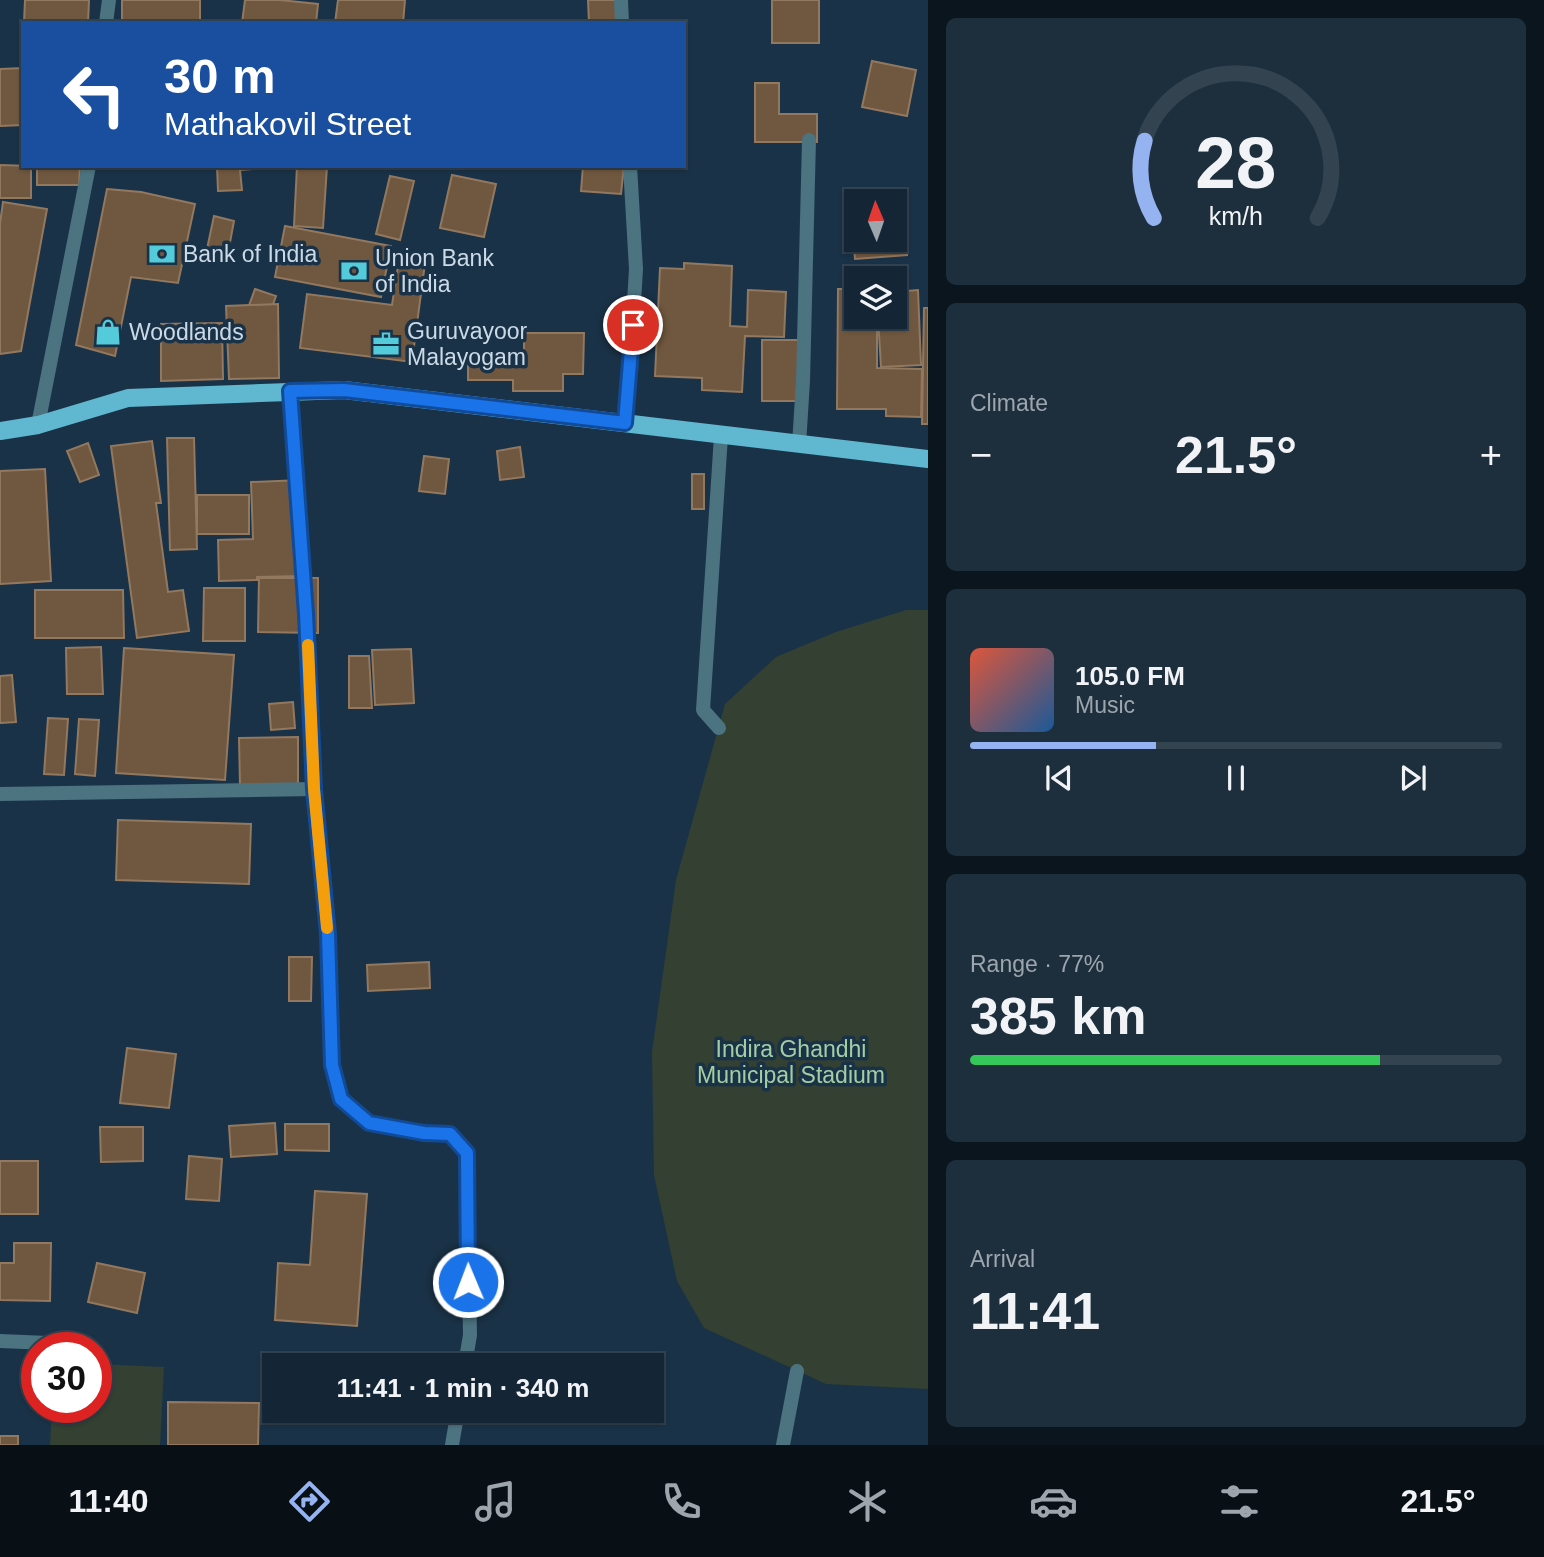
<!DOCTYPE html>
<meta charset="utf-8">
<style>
body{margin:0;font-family:Helvetica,sans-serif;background:#1d2e3d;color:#f1f3f6;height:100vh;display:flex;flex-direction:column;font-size:26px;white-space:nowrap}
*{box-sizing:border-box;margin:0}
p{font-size:23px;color:#9da5ad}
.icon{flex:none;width:38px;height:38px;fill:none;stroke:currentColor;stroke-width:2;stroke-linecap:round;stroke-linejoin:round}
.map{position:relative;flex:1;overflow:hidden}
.details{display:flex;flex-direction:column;gap:18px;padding:18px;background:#0b151d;width:616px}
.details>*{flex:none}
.top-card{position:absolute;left:21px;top:21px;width:665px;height:147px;border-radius:0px;box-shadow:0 2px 5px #0004,0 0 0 2px #334350;background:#1a4fa0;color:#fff;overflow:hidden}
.needle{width:46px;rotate:358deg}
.buttons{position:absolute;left:844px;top:189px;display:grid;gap:14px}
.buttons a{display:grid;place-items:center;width:63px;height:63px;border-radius:0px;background:#142635;box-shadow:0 2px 5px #0004,0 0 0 2px #334350;font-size:35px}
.speed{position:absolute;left:21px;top:1332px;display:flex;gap:14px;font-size:35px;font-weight:700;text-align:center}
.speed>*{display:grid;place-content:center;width:91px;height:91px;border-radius:50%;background:#142635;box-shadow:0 2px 5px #0004,0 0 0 2px #334350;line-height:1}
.speed .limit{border:10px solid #d22;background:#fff;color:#111}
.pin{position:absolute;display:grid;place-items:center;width:60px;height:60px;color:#fff;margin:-30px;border:4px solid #fff;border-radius:50%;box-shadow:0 2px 7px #0007}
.me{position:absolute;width:77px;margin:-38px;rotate:359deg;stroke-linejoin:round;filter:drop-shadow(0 0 5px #0008)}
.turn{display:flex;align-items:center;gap:24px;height:147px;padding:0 28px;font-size:32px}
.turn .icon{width:91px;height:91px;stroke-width:2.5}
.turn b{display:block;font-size:49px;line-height:60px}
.big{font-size:52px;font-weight:700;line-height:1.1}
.details .widget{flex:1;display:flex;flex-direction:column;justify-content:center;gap:10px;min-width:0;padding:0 24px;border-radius:10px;background:#1d2e3d}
.details .dial{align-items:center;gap:0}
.dial svg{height:182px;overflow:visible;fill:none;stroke:#334350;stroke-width:7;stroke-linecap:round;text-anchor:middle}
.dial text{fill:#f1f3f6;stroke:none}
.song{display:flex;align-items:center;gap:21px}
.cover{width:84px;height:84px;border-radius:10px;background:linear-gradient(135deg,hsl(10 70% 55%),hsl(210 70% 35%))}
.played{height:7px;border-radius:4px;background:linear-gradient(90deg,#95b2f1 35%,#334350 35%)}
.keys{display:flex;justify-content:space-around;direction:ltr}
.heat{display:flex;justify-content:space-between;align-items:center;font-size:38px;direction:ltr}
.charge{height:10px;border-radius:5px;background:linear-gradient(90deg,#34c759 77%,#334350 0)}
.trip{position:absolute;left:262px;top:1353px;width:402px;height:70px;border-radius:0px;background:#142635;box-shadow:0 2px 5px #0004,0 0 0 2px #334350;font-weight:700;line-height:70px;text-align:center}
.tabs{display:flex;height:112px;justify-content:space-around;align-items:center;background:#080f15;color:#9da5ad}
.tabs .icon{width:49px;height:49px}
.tabs .active{color:#95b2f1}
.tabs b{font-size:32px;color:#f1f3f6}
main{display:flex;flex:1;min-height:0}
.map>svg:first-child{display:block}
.green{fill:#334032}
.building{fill:#70573f;stroke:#92785f;stroke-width:2;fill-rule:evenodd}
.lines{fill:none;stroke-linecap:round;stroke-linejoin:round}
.street{stroke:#4c7380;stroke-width:14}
.primary{stroke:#60b7d0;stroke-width:18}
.route-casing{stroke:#114b97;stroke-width:18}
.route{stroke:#1a73e8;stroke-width:12}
.slow{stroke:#f59e0b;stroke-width:12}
.labels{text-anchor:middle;stroke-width:7;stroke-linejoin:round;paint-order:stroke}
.poi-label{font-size:23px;fill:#cbdae7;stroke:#1a3247;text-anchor:start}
.park-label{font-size:23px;fill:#a3cea2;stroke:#1a3247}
</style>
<main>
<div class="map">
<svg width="928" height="1445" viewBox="0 0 928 1445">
<rect width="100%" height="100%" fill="#1a3247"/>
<g class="green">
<path d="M906 610H928V1389L826 1384 704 1328 677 1281 654 1175 652 1052 676 880 725 704 776 657 836 632Z"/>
<path d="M96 1364 164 1367 160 1445H50L52 1407H96Z"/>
</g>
<g class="building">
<path d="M25 0H89L88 23H24Z"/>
<rect x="122" y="0" width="78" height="23"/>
<path d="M245 0H280L318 4 316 23H242Z"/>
<path d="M338 0H405L403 23H335Z"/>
<path d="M588 0H618L620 23H589Z"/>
<rect x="772" y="0" width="47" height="43"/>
<path d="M872 61 916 70 907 116 862 107Z"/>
<path d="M23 68V125L0 126V69Z"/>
<path d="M755 83H779V114H817V142H755Z"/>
<path d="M0 165 31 166V198H0Z"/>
<path d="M37 166H80L79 185H37Z"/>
<path d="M217 166H276V167L240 170 242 190 218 191Z"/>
<path d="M297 166H327L323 228 294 226Z"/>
<path d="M583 166H624L621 194 581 191Z"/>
<path d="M452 175 496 184 484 237 440 228Z"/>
<path d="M390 176 414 181 400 240 376 234Z"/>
<path d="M107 189 141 192 195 204 178 283 131 277 115 356 76 345Z"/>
<path d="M902 194 907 255 855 259 850 198ZM856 201H894V240H856Z"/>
<path d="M3 202 47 209 21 351 0 354V223Z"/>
<path d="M214 216 234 221 228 253 207 249Z"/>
<path d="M285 226 391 246 381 297 275 277Z"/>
<path d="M399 259 425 263 412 362 300 348 307 294 392 305Z"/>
<path d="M684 263 732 266 730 326 747 327 748 290 786 292 784 337 745 336 742 392 702 390V378L655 376 660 268 684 269Z"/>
<path d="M255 289 276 296 268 318 247 311Z"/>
<path d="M838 289H856V317H877V368L922 369 921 417 886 416V409H837Z"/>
<path d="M918 290 921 365 881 367 878 317H894V292Z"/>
<path d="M278 304 279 378 229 379 226 306Z"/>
<path d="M924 308H928V424H922Z"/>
<path d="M222 323 223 379 161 381V324Z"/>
<path d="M524 333H584L583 374H563V391H513V380H468V365H524Z"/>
<path d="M762 340H802L801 401H762Z"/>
<path d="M167 438H194L197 549 170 550Z"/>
<path d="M152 441 161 503H156L168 592 183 590 189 631 137 638 111 446Z"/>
<path d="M88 443 99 475 80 482 67 451Z"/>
<path d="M520 447 524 477 500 480 497 451Z"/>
<path d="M424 456 449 459 445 494 419 491Z"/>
<path d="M45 469 51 581 0 584V471Z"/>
<rect x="692" y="474" width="12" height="35"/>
<path d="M301 480 304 576 257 577V580L219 581 218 540 253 539 251 482Z"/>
<rect x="197" y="495" width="52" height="39"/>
<path d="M259 578H318V633L258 632Z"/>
<path d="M204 588H245V641H203Z"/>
<path d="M35 590H123L124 638H35Z"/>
<path d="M101 647 103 694H67L66 648Z"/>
<path d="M124 648 234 655 225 780 116 773Z"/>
<path d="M411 649 414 703 375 705 372 650Z"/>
<path d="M349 656H369L372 708H349Z"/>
<path d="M12 675 16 722 0 723V676Z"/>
<path d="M293 702 295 728 271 730 269 704Z"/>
<path d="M48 718 68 719 64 775 44 774Z"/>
<path d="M79 719 99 720 95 776 75 774Z"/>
<path d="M298 737V784L240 785 239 738Z"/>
<path d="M118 820 251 824 249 884 116 880Z"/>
<path d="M289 957H312L311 1001H289Z"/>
<path d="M429 962 430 988 368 991 367 965Z"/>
<path d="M127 1048 176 1054 169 1108 120 1103Z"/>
<path d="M275 1123 277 1154 231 1157 229 1126Z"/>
<path d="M285 1124H329V1151L285 1150Z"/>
<path d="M100 1127H143V1161L101 1162Z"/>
<path d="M189 1156 222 1159 219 1201 186 1199Z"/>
<rect x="0" y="1161" width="38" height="53"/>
<path d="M315 1191 367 1194 357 1326 275 1320 278 1263 310 1265Z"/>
<path d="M14 1243H51L50 1301 0 1300V1263H14Z"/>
<path d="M97 1263 145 1273 137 1313 88 1302Z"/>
<path d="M168 1402 259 1403 258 1445H168Z"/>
<path d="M372 1410H406V1416L371 1415Z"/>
<rect x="0" y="1436" width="18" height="9"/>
</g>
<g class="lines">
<g class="street">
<path d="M621 0 622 23"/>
<path d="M106 23 109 0"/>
<path d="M290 391 306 614 314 789 328 934 332 1065 341 1099 369 1123 424 1133 450 1134 467 1153 470 1335 465 1365"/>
<path d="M625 423 631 353 636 269 630 166"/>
<path d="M38 425 89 166"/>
<path d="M799 445 803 381 809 140"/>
<path d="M719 728 703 710 721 436"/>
<path d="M0 794 314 789"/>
<path d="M0 1341 48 1343"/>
<path d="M452 1445 458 1410"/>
<path d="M783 1445 797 1371"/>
</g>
<path class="primary" d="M0 431 38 425 128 398 344 390 928 459"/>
</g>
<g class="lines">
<g class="route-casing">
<path id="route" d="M468 1282 467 1153 450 1134 424 1133 369 1123 341 1099 332 1065 328 934 314 789 306 614 290 391 344 390 625 423 633 325"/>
</g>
<use href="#route" class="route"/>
<path class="slow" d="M308 645 314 789 327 928"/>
</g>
<defs>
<g id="bank-bare" transform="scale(2.1)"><path d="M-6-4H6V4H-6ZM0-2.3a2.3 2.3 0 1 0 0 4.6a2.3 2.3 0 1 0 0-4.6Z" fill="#53cbdb" stroke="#1a3247" stroke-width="2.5" paint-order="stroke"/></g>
<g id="shop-bare" transform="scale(2.1)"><path d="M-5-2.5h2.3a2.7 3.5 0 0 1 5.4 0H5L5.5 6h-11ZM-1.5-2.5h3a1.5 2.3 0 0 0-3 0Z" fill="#53cbdb" stroke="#1a3247" stroke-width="2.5" paint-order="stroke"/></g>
<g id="office-bare" transform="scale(2.1)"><path d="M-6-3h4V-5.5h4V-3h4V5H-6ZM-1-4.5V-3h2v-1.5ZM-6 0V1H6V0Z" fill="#53cbdb" stroke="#1a3247" stroke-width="2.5" paint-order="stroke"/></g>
</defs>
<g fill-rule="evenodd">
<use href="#bank-bare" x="162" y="254"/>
<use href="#bank-bare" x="354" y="271"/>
<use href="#shop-bare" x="108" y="332"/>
<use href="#office-bare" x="386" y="344"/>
</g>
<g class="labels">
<g class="poi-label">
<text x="183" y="262">Bank of India</text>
<text x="375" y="266">Union Bank<tspan x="375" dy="26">of India</tspan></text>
<text x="407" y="339">Guruvayoor<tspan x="407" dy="26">Malayogam</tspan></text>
<text x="129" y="340">Woodlands</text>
</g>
<g class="park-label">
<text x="791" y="1057">Indira Ghandhi<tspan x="791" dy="26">Municipal Stadium</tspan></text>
</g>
</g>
</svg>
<div class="buttons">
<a><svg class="needle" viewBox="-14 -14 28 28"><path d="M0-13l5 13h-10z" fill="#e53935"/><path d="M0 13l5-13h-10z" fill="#9da5ad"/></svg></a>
<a><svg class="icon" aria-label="layers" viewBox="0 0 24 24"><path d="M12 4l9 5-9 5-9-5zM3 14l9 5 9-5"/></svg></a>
</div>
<div class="speed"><div class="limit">30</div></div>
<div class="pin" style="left:633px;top:325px;background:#d93025"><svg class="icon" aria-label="arrive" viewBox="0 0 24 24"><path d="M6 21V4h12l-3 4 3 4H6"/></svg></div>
<svg class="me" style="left:468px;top:1282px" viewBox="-20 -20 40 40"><circle r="17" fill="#1a73e8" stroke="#fff" stroke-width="3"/><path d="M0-11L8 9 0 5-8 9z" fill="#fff"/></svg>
<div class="trip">11:41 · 1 min · 340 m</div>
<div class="top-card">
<div class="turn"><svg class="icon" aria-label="left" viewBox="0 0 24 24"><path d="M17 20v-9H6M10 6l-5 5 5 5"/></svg><div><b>30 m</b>Mathakovil Street</div></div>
</div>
</div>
<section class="details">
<div class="widget dial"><svg viewBox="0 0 100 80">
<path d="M14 69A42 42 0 1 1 86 69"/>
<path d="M14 69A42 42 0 0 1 10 35" stroke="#95b2f1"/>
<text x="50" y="56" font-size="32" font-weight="700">28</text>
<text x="50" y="72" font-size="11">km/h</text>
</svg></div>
<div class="widget"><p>Climate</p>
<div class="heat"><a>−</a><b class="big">21.5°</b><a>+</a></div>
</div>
<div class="widget">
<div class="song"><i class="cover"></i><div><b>105.0 FM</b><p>Music</p></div></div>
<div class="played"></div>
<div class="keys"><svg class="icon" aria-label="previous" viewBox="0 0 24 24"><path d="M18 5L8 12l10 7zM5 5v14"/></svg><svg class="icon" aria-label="pause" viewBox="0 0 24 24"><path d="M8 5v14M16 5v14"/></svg><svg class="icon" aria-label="next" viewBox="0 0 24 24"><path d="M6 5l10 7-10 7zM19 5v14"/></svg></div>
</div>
<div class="widget"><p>Range · 77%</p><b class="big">385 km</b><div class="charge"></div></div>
<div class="widget"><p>Arrival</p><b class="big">11:41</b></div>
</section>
</main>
<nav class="tabs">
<b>11:40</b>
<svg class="icon active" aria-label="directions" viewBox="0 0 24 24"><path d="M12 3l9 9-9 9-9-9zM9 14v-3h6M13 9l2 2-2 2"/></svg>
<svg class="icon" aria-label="music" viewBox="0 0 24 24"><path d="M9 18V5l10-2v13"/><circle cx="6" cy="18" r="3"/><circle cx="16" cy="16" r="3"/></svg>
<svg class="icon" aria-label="phone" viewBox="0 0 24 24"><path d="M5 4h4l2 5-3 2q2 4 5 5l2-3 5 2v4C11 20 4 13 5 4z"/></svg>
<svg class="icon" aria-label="climate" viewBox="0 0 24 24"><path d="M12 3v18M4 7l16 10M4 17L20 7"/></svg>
<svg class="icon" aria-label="car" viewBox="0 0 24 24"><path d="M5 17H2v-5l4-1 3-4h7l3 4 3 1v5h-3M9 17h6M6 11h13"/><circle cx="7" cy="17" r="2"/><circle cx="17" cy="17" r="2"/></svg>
<svg class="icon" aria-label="filters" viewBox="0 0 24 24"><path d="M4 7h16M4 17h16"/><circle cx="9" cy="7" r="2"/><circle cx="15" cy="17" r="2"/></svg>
<b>21.5°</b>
</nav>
